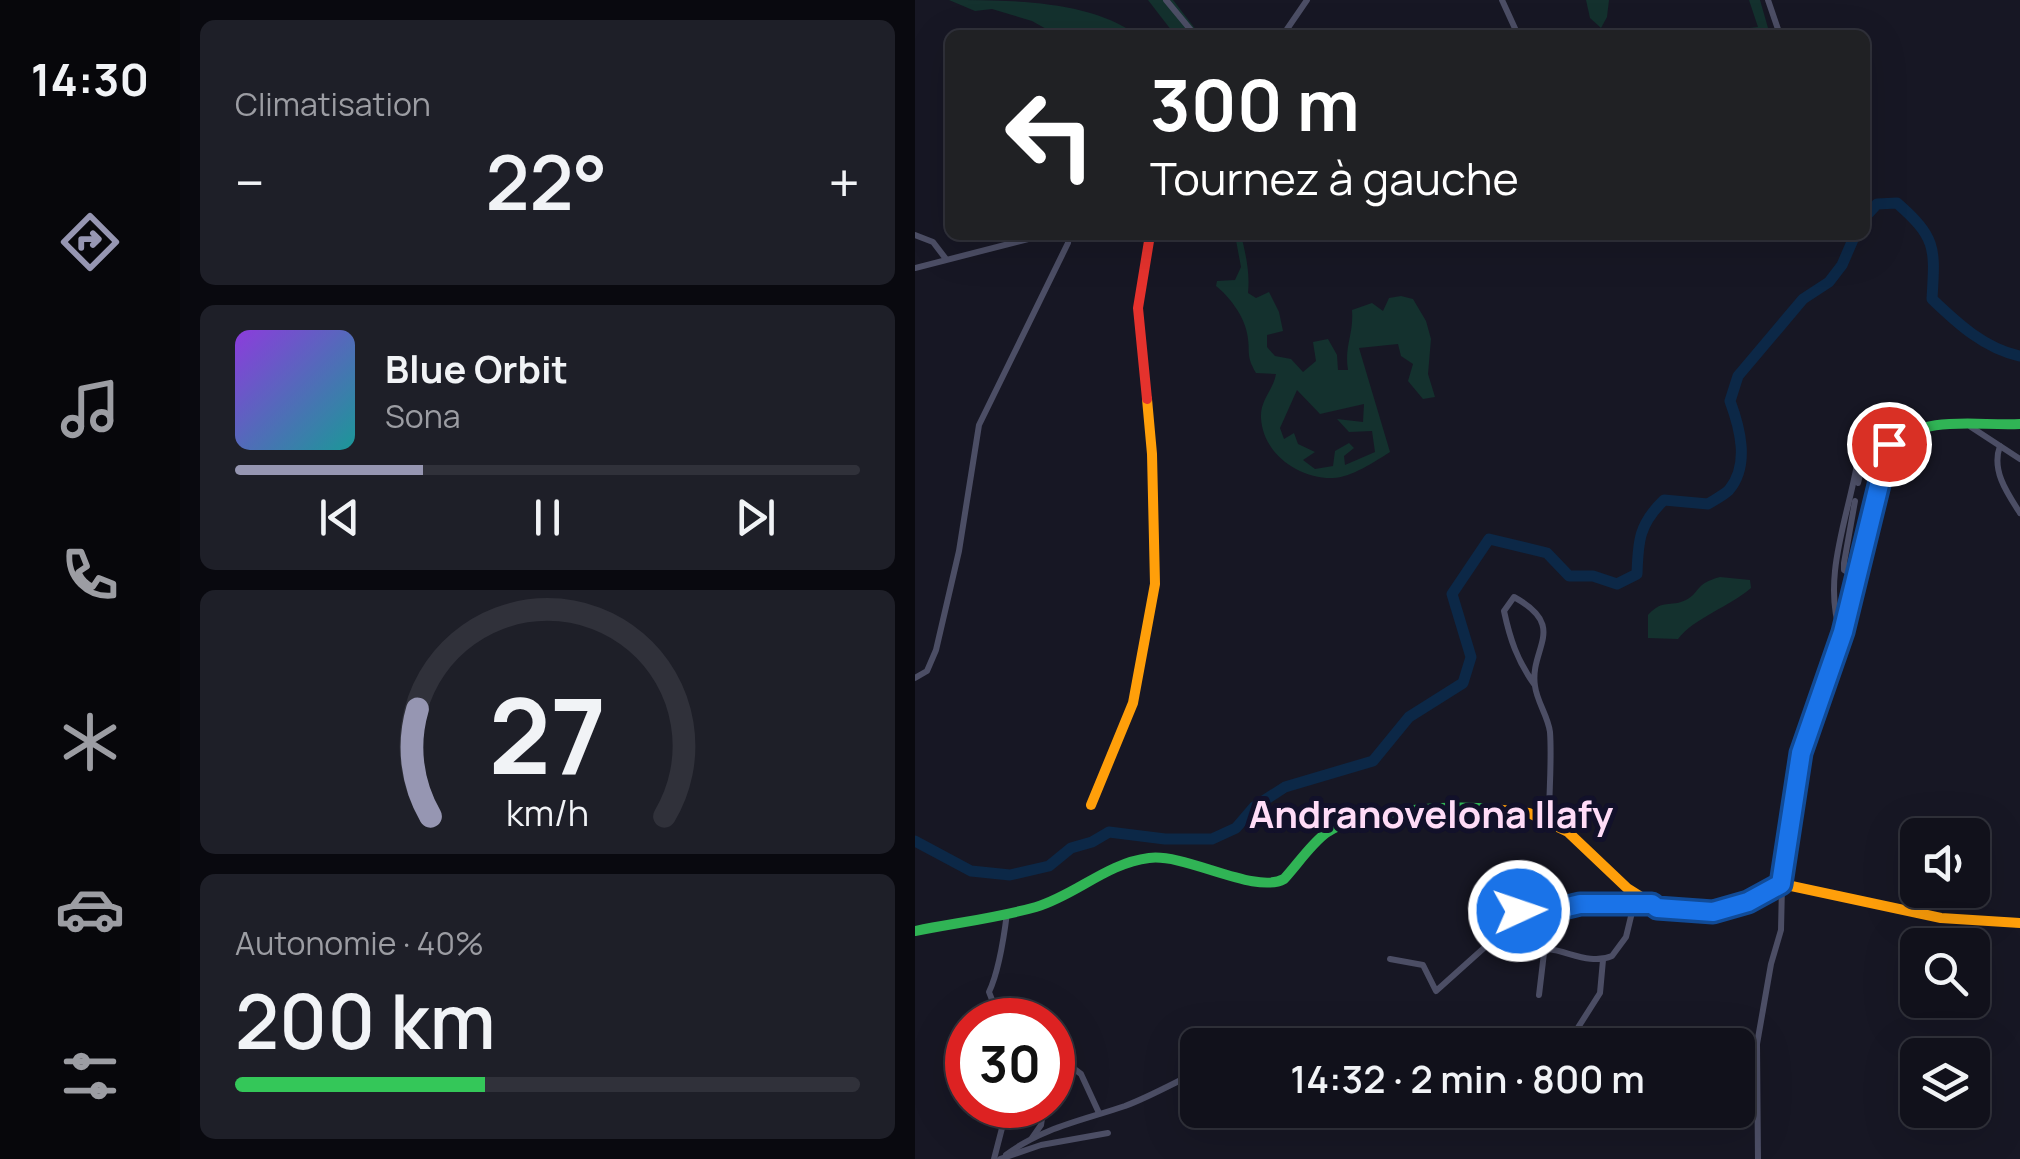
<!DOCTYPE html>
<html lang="fr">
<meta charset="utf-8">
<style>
body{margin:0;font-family:Manrope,sans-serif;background:#1e1f28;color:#f1f3f6;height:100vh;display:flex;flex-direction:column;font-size:38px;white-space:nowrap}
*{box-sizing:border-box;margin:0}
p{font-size:32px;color:#9c9da3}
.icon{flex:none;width:55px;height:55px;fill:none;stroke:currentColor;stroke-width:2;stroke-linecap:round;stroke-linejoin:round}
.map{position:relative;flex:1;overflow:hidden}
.drawer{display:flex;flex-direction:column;gap:20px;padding:20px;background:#09090f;width:735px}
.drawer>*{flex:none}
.top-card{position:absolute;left:30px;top:30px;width:925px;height:210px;border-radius:15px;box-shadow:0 10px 40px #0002,0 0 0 2px #30313a;background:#202124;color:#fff;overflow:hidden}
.controls{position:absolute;left:985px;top:818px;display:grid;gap:20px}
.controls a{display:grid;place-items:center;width:90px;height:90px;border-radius:15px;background:#11111b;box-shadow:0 10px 40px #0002,0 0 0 2px #30313a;font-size:50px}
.speed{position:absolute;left:30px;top:998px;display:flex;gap:20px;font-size:50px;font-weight:700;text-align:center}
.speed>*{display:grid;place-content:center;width:130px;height:130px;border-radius:50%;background:#11111b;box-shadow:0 10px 40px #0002,0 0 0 2px #30313a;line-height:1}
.speed .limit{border:15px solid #d22;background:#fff;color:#111}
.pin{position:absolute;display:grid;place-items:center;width:85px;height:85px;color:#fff;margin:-42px;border:5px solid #fff;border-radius:50%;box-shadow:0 2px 10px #0007}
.me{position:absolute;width:110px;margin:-55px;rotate:87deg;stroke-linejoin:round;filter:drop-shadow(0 0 8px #0008)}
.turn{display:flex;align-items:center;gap:35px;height:210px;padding:0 40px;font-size:45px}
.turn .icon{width:130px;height:130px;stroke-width:2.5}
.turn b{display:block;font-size:70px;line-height:85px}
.big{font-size:75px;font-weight:600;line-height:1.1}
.drawer .widget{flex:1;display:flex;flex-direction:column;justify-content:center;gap:15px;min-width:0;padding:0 35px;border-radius:15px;background:#1e1f28}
.drawer .dial{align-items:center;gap:0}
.dial svg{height:260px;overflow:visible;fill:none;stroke:#30313a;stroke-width:7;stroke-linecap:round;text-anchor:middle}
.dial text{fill:#f1f3f6;stroke:none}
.song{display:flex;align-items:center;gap:30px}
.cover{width:120px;height:120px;border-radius:15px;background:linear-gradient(135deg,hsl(270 70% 55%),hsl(180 70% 35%))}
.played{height:10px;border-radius:5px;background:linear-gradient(90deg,#9696b2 30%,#30313a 30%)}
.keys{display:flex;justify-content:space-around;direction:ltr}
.heat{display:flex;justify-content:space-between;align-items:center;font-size:55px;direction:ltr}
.charge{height:15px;border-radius:8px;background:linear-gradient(90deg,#34c759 40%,#30313a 0)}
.trip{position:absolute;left:265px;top:1028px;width:575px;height:100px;border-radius:15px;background:#11111b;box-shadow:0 10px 40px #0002,0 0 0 2px #30313a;font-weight:600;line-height:100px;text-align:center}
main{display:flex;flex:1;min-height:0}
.tabs{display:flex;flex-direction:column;width:180px;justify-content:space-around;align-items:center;background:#07070b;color:#9c9da3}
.tabs .icon{width:70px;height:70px}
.tabs .active{color:#9696b2}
.tabs b{font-size:45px;color:#f1f3f6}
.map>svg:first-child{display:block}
.green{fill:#14312e;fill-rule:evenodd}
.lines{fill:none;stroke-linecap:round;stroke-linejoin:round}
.river{stroke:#0c2847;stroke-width:11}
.street{stroke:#4c4e65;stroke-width:6}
.fast{stroke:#30b455;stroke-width:10}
.slow{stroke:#ff9f0a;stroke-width:10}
.jam{stroke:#e5322d;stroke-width:10}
.route-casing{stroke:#114b97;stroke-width:25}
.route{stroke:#1a73e8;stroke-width:18}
.labels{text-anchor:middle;stroke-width:10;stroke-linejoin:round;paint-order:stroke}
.quarter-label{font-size:38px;font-weight:bold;fill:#ffdcf7;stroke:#12112a}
</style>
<main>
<nav class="tabs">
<b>14:30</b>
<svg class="icon active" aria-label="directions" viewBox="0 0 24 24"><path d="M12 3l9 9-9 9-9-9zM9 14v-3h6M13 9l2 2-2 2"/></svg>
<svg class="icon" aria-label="music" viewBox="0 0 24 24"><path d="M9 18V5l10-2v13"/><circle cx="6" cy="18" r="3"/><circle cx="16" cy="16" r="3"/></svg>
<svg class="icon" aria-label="phone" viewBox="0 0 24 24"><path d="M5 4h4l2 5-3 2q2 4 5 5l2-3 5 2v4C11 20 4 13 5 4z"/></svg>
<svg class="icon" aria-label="climate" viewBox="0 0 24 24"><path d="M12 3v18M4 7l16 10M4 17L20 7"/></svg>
<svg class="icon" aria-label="car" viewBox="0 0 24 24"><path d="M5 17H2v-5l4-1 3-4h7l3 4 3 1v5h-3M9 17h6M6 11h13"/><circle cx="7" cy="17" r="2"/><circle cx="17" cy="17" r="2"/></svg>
<svg class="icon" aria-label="filters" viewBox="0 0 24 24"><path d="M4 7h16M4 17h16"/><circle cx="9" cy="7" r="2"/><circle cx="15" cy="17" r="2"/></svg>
</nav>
<section class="drawer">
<div class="widget"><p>Climatisation</p>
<div class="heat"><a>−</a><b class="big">22°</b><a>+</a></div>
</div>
<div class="widget">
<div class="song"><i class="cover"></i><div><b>Blue Orbit</b><p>Sona</p></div></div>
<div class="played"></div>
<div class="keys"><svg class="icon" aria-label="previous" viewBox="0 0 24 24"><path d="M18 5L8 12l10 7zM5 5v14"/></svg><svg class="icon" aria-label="pause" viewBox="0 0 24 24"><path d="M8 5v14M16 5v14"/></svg><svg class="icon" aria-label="next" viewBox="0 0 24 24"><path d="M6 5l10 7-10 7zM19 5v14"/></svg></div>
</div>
<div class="widget dial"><svg viewBox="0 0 100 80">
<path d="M14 69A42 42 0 1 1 86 69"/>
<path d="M14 69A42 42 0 0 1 10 36" stroke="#9696b2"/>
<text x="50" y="56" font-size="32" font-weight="700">27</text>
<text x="50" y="72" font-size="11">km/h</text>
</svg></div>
<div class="widget"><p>Autonomie · 40%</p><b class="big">200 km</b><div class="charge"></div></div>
</section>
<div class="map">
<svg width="1105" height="1159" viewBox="0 0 1105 1159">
<rect width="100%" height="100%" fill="#171724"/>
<g class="green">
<path d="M34 0C95 0 175 0 222 35H142L117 21 77 9 60 11Z"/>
<path d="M233 0H258L285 35H260Z"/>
<path d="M671 0H694L692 17 686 28 675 18Z"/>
<path d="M834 0H845L855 35H776L843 27Z"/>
<path d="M320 235H326C331 255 335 273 333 293L341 298 354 292 364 312 368 331 352 335V347L360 356 376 359 388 372 401 361 398 342 413 339 422 355 423 370H433C429 346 439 334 437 310L457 303 468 311 474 298 486 296 498 299 511 321 516 339 513 374 520 397 508 399 493 381 498 364 486 356 483 344 444 348 475 452C461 461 435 478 418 478 384 479 348 454 346 418 345 400 358 391 361 374L341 373C330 354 336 352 332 333 329 316 314 296 301 286L302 281 320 280 326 267ZM382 390 405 414 449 404 448 422 422 419 434 432 457 431 460 452 430 465 429 456 439 448 434 443 420 451 418 466 400 469 388 460 400 452 383 444 379 433 369 439 365 428Z"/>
<path d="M805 577 835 580 836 588C814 607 779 618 763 639L733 638V615C749 598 754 608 771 600 786 592 779 584 805 577Z"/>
</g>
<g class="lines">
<g class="river">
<path d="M950 217 962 204 982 203C1022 238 1020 248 1017 299 1042 323 1070 349 1105 356"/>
<path d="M0 841 56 871 95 875 134 866 156 848 177 842 194 832 250 839H297L321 828 339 807 370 787 458 761 494 717 548 683 556 657 537 594 574 539 632 553 654 576H678L702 584 722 574C723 541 724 524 749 500L793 504C799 500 809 495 814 490 835 465 825 428 815 401L823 376 888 299 914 282 927 265 940 235"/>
</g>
<g class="street">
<path d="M251 0 280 35"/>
<path d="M587 0 603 35"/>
<path d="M853 0 865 35"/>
<path d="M368 35 392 0"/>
<path d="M0 235 18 242 31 259"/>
<path d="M855 235 869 238"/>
<path d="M0 268 129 235"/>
<path d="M1056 427 1105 459"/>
<path d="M1085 446C1076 470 1092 493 1105 513"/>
<path d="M943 483C947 465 954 451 973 444"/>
<path d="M940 501 929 563V570L940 577"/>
<path d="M926 634C906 578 934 515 943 459"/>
<path d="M0 678 12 671 21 650 44 551 64 425 153 243 154 235"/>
<path d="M619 684C602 660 595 639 589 611L599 597C654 627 614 648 620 686 622 702 633 716 635 732 637 760 634 791 634 820"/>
<path d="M475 959 508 965 521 991 589 930 613 901H623L643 909 665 904H736"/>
<path d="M624 995 629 953 634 949C655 952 676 965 697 956L711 937 719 904"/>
<path d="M85 1020 74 992C84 971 89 937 92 913"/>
<path d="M647 1042 657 1037 685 993 688 960"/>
<path d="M138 1053 166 1074 184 1113"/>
<path d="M117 1138 126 1125 129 1105"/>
<path d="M91 1155C126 1128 169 1120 210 1106 234 1097 259 1083 282 1072"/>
<path d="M79 1159 93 1105"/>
<path d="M85 1159 126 1145 193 1133"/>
<path d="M843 1159 842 1044 856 964 866 930 867 885"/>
</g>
<g class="fast">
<path d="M867 884 886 753 928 631 974 443C1013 415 1060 426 1105 424"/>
<path d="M0 931C40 923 82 918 121 907 161 895 192 863 234 858 271 853 340 895 369 879 382 865 396 844 411 833 445 809 539 805 579 809"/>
</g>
<g class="slow">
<path d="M176 805 218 703 240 584 237 454 232 399"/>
<path d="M579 809 614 813 653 832 712 888 742 907 799 912 833 902 867 884 1026 918 1105 923"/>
</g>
<path class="jam" d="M232 399 223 308 235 235"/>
</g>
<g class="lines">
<g class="route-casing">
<path id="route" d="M604 911 612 901 623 900 644 909 665 904H737L742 908 798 912 833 902 866 884 886 753 928 632 974 444"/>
</g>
<use href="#route" class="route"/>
</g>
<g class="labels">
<g class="quarter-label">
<text x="516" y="828">Andranovelona Ilafy</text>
</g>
</g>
</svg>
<div class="controls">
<a><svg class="icon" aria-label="sound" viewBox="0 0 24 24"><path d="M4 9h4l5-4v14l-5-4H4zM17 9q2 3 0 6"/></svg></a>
<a><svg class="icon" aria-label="search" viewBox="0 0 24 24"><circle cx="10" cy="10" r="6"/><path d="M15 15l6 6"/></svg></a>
<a><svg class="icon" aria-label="layers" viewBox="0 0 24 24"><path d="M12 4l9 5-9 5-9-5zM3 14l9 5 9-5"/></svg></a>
</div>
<div class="speed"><div class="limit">30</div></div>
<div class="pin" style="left:974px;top:444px;background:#d93025"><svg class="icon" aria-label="arrive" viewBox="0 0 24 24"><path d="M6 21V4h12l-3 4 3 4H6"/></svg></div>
<svg class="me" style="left:604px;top:911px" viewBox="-20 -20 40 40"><circle r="17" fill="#1a73e8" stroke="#fff" stroke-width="3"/><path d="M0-11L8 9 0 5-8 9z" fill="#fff"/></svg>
<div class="trip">14:32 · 2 min · 800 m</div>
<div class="top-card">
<div class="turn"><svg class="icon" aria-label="left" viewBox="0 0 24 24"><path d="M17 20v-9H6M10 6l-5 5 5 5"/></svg><div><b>300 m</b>Tournez à gauche</div></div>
</div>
</div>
</main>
